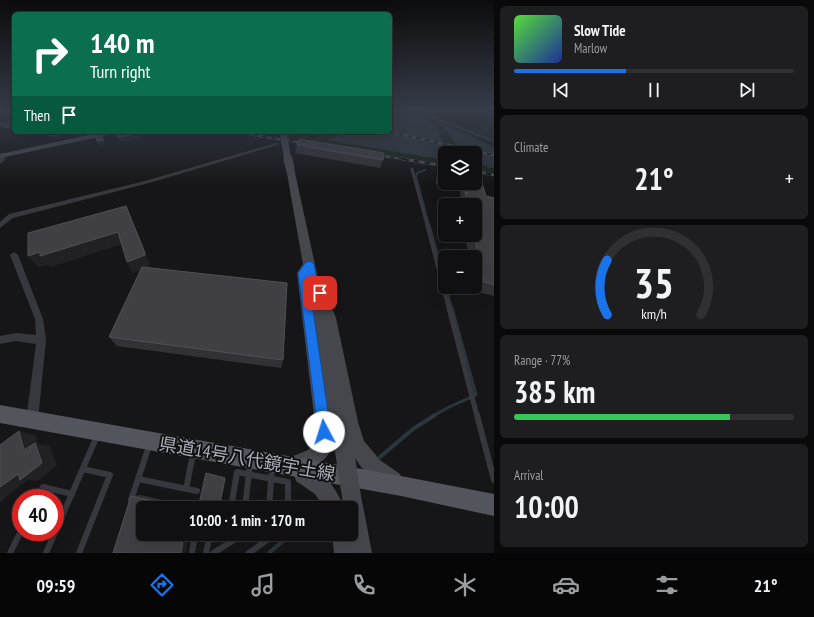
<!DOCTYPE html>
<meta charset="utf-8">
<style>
body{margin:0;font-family:"PT Sans Narrow","Noto Sans JP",sans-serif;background:#1e1e20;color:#f1f3f6;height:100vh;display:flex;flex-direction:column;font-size:15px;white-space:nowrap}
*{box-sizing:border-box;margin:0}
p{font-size:13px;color:#9c9d9f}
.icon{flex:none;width:22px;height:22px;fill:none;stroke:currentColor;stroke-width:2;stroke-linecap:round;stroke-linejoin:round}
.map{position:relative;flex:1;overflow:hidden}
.sheet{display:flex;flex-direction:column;gap:6px;padding:6px;background:#09090a;width:320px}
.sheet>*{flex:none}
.guide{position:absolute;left:12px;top:12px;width:380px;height:122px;border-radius:6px;box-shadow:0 4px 16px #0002,0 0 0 1px #303032;background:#0b6e4f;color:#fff;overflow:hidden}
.fabs{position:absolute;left:438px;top:146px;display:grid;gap:8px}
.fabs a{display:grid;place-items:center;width:44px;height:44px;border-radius:6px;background:#101012;box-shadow:0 4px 16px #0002,0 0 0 1px #303032;font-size:20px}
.speed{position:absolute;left:12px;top:489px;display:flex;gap:8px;font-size:20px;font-weight:700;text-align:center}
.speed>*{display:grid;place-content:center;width:52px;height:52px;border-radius:50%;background:#101012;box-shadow:0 4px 16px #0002,0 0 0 1px #303032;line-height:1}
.speed .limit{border:6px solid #d22;background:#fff;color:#111}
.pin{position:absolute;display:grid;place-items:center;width:34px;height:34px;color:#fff;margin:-17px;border-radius:8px;box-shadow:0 2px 6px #0006}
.me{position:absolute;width:44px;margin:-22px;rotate:355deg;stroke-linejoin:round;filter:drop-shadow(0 0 3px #0008)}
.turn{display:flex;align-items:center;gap:14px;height:84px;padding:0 12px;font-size:18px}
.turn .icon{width:52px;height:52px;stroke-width:2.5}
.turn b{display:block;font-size:28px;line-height:34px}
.then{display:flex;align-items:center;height:38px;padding:0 12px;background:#0003;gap:8px;font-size:15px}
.big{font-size:30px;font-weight:700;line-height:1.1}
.sheet .tile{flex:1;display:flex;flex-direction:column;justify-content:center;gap:6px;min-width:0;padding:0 14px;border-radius:6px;background:#1e1e20}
.sheet .dial{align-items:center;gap:0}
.dial svg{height:104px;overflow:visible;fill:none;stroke:#303032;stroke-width:7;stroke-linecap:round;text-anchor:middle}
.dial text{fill:#f1f3f6;stroke:none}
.song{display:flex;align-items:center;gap:12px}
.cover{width:48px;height:48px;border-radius:6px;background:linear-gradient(135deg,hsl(110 70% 55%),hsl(230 70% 35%))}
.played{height:4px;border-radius:2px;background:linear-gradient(90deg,#1a73e8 40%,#303032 40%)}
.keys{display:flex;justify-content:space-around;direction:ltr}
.heat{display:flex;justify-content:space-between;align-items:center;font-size:22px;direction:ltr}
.charge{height:6px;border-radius:3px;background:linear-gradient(90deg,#34c759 77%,#303032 0)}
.trip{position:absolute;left:136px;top:501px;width:222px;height:40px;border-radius:6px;background:#101012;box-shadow:0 4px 16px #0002,0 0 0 1px #303032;font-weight:700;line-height:40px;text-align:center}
.menu{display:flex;height:64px;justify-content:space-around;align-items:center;background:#060607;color:#9c9d9f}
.menu .icon{width:28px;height:28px}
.menu .current{color:#1a73e8}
.menu b{font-size:18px;color:#f1f3f6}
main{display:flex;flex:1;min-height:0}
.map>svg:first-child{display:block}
.green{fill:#1c231d}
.water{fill:#2c353c}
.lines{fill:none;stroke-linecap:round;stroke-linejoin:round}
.stream-far3{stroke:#2c353c;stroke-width:2}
.stream-far2{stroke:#2c353c;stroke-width:2.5}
.stream-far1{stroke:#2c353c;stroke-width:3}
.stream{stroke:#2c353c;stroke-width:4}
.lane-far3{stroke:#37383d;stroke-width:3}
.lane-far2{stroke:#37383d;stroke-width:4}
.lane-far1{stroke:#37383d;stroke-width:5}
.lane{stroke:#37383d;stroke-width:6}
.street{fill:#37383d;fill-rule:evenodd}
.secondary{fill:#45474d;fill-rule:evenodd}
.primary{fill:#53555c;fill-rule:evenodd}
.rail-far1-casing{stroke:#4a4c52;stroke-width:2.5}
.rail-casing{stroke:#4a4c52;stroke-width:3}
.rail-far1{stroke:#111113;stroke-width:1.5;stroke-dasharray:4.5;stroke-linecap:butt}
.rail{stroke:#111113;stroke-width:2;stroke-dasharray:5.5;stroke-linecap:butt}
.secondary-bridge-far2{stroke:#45474d;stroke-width:7}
.secondary-bridge-far1{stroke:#45474d;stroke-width:9}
.secondary-bridge{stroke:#45474d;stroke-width:19}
.wall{fill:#323236}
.shaded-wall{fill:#212124}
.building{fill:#3f3f44;stroke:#4f5156}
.route{fill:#1a73e8;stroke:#114b97}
.labels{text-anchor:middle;stroke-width:4;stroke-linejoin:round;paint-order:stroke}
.near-street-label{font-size:18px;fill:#a8adb8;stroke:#111113}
</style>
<main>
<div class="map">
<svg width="494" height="553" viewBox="0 0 494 553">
<rect width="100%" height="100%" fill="#161618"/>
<g class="green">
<path d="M401 109H407L424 115 494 144V173L475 169V153H445V164L305 141 331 132H390V112Z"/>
<path d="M492 119 494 120V141L468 130Z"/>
<path d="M288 132H325L301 140 289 138Z"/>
</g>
<g class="water">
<path d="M408 109 422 111 494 140V143Z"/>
<path d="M408 112C421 115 436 122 440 136 443 142 443 148 448 153H445V160L327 140 350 132H390V118Z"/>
<path d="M439 123 494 147V168H489L475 160V153C452 153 461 151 450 135 447 131 443 127 439 123Z"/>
</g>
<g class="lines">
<path class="stream-far3" d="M425 170 417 173 416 177 429 225"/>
<g class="stream-far2">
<path d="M429 224 445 282"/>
<path d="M446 287 452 309"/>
</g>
<path class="stream-far1" d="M433 416 449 407 476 395 452 308"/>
<g class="stream">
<path d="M380 457 413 429 435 415"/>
<path d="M269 553 291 534"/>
</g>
<path class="lane-far3" d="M412 169 427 225"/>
<path class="lane-far2" d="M427 224 449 309"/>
<path class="lane-far1" d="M449 308 477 416"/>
<g class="lane">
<path d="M477 415 494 480"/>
<path d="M149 446 138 479 197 491"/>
<path d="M186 489 193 454"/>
<path d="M38 498 43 487 72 494"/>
<path d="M131 500 138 479"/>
<path d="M231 508 237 472 288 482V508"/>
<path d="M245 508 250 464"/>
<path d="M269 508 272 468"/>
<path d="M10 553 21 531"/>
<path d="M46 553 97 436"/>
<path d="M79 553 110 475 83 469"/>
<path d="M192 553 195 534"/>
<path d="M206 553 210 534"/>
<path d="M213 553 244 534"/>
<path d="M249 553 275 534"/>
</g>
<g class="street">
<path d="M417 109H421L422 110 420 111Z"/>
<path d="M14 122V124L0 125V123Z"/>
<path d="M276 143 280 144 149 183 13 218 0 228V222L9 214 145 181Z"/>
<path d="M2 153 5 155V160L0 164V154Z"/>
<path d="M14 252 18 255 43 319 46 340 38 420 36 424 32 426 28 424 26 420 36 344 16 341 0 344V336L16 333 36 335 35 319 10 255Z"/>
</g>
<g class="secondary">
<path d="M103 132H116L113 134 0 158V154Z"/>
<path d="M287 166H293L294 168 322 297 328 298 336 318 358 422 364 441 380 460 400 474 403 481 400 488 393 491C361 477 350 453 341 423L333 421 332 419C335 443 334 457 311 468 328 477 336 488 343 506L346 499 353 496 360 499 363 506 372 553H334L332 534H351V508H324L315 494 296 481 294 474 288 472 286 465 288 458 306 451 314 445 316 432 297 273 303 264 286 168Z"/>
</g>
<path class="primary" d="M0 405 401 476 494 494V516L401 496 0 423Z"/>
<g class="rail-far1-casing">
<g id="rail-far1">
<path d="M0 127 14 126"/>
<path d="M236 132 309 144"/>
<path d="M390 132 494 155"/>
<path d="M372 154 409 160"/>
</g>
</g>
<g class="rail-casing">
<g id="rail">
<path d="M403 159 445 166"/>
<path d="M475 171 494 175"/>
</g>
</g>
<use href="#rail-far1" class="rail-far1"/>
<use href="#rail" class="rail"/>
<path class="secondary-bridge-far2" d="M283 132 288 160"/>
<path class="secondary-bridge-far1" d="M288 159 290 168"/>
<path class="secondary-bridge" d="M339 415 353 506"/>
</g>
<g class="wall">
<path d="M46 132H67L58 137 48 136Z"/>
<path d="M297 145 383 160 380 168 295 153Z"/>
<path d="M441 169 445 170V183H475L486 196 494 198V296L474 291V287H475V257H469L465 235H475V205H459V201L461 198 459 188 436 184V178Z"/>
<path d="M126 206 149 264V266L147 267 283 360 281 368 117 346 109 337 141 269 133 273 127 262 121 244 50 267 48 264 39 267 28 256Z"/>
<path d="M140 495 194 507V508H143V534H189L185 553H113L131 496Z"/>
</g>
<g class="shaded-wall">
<path d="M55 132H67L58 137Z"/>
<path d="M74 132H98L76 136Z"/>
<path d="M101 132 104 138 105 146 99 147 97 141Z"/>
<path d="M158 132H170V133L159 135Z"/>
<path d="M137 134 139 139 120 142 118 137Z"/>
<path d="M126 206 149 264V266L133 273 127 262Z"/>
<path d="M118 232 123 243 50 267 48 264 39 267 28 256 40 252Z"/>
<path d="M19 431 35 435 38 444 50 446 57 465 38 481 28 480 0 502V487Z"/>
<path d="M225 478H226L220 508H219Z"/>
<path d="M184 534H189L185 553H181Z"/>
</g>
<g class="building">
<path d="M101 132 103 140 97 141 95 133Z"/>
<path d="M117 132H136L137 134 118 137Z"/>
<path d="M299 139 384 153 383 160 297 145Z"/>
<path d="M441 169 445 170V176L442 175Z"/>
<path d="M475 172 479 173 486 196 494 198V285L484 282 474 235H475V205H468L465 192 468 193 466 183H475Z"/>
<path d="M126 206 145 253V255L127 262 118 232 40 256V252L28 256V233Z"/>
<path d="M142 267 287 283 283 360 109 337Z"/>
<path d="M19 431 24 450 35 443 42 463 20 480 18 474 0 487V445Z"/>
<path d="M206 473 225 478 219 508H198Z"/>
<path d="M131 496 184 508H143V534H184L181 553H113Z"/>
</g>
<linearGradient id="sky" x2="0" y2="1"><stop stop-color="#0c0c0d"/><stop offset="0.59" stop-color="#363c48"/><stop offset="1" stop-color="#363c48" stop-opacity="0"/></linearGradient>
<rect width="494" height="186" fill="url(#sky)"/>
<path class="route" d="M310 261 314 264 317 280 325 293 324 296C316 298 312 289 309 283L331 432 329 437 324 439 320 437 318 432 298 273 306 262Z"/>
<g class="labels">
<g class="near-street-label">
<text transform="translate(247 459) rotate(10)" y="6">県道14号八代鏡宇土線</text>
</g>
</g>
</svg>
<div class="fabs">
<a><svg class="icon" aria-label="layers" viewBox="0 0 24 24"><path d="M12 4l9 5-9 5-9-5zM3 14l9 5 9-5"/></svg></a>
<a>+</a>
<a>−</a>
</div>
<div class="speed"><div class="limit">40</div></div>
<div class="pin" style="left:320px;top:293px;background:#d93025"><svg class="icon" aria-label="arrive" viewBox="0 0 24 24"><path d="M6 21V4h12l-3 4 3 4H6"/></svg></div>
<svg class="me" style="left:324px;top:432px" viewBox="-20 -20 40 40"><circle r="19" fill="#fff"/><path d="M0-13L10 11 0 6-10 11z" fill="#1a73e8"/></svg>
<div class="trip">10:00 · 1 min · 170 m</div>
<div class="guide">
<div class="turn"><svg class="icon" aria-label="right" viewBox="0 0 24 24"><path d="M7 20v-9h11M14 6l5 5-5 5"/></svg><div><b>140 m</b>Turn right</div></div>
<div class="then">Then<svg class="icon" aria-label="arrive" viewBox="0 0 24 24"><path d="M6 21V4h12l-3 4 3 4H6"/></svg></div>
</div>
</div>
<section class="sheet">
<div class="tile">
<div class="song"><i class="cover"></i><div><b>Slow Tide</b><p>Marlow</p></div></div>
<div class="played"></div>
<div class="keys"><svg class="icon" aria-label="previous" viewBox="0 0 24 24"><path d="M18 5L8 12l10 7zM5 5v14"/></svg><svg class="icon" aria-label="pause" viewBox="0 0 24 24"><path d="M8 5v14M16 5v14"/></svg><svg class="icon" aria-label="next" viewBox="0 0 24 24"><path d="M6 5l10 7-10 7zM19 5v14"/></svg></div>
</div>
<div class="tile"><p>Climate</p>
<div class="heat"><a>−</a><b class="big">21°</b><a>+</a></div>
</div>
<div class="tile dial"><svg viewBox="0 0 100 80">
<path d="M14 69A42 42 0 1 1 86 69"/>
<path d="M14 69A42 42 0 0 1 14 27" stroke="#1a73e8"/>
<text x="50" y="56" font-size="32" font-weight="700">35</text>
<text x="50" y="72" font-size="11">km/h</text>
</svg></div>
<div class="tile"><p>Range · 77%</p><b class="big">385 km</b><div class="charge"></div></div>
<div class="tile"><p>Arrival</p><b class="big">10:00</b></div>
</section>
</main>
<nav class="menu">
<b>09:59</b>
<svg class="icon current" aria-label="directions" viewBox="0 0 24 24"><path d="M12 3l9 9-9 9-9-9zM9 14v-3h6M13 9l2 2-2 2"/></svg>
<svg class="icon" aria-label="music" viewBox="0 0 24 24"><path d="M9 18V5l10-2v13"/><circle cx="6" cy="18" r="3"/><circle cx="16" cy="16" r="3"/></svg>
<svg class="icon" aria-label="phone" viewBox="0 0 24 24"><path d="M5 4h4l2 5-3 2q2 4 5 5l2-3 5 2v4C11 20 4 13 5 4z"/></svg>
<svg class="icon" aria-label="climate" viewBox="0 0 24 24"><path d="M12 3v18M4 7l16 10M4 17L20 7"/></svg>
<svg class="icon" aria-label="car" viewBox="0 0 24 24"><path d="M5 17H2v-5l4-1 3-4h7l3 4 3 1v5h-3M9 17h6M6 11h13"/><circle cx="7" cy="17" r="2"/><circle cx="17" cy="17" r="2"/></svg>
<svg class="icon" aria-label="filters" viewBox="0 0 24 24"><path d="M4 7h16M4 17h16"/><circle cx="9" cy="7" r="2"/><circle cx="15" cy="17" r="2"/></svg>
<b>21°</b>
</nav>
